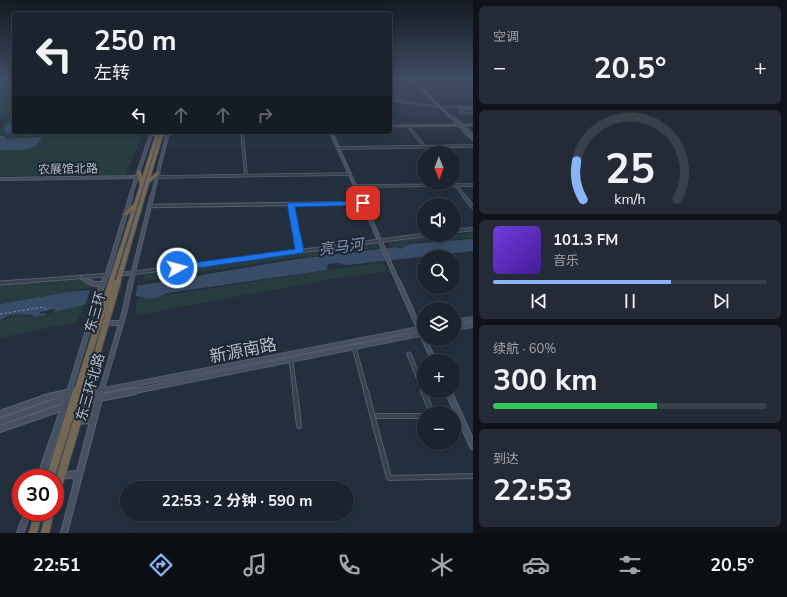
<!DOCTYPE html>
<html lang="zh">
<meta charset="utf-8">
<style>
body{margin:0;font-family:"Nunito Sans","Noto Sans SC",sans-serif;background:#242b36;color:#f1f3f6;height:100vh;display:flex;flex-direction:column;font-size:15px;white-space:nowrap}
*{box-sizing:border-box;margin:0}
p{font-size:13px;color:#a0a4aa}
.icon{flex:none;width:22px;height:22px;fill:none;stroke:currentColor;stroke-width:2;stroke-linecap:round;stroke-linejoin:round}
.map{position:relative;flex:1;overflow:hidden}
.sheet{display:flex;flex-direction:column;gap:6px;padding:6px;background:#0f1319;width:314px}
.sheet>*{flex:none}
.banner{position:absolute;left:12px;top:12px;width:380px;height:122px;border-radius:4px;box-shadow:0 2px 10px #0003,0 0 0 1px #39404a;background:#1b232e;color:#f1f3f6;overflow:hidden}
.needle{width:26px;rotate:179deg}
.controls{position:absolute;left:417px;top:146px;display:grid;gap:8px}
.controls a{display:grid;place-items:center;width:44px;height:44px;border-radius:50%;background:#1b232e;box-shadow:0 2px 10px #0003,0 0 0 1px #39404a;font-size:20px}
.speed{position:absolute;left:12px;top:469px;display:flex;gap:8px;font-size:20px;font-weight:700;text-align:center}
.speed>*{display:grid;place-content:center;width:52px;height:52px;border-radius:50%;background:#1b232e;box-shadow:0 2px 10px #0003,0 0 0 1px #39404a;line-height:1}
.speed .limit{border:6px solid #d22;background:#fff;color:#111}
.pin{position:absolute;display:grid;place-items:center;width:34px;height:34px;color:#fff;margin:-17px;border-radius:8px;box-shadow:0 2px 6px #0006}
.me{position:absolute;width:44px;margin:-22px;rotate:83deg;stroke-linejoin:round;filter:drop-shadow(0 0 3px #0008)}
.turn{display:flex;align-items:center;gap:14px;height:84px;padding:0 16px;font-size:18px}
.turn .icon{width:52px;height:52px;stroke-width:2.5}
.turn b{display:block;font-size:28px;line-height:34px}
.lanes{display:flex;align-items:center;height:38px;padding:0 16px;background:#0003;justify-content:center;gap:20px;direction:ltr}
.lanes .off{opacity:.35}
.big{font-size:30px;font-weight:700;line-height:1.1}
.sheet .card{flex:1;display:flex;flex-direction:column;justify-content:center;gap:6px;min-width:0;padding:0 14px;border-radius:6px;background:#242b36}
.sheet .dial{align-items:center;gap:0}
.dial svg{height:104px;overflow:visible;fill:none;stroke:#39404a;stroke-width:7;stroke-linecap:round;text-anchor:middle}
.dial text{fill:#f1f3f6;stroke:none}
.song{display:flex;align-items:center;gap:12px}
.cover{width:48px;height:48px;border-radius:6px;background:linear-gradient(135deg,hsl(260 70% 55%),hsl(260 70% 35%))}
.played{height:4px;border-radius:2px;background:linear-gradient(90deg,#8ab4f8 65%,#39404a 65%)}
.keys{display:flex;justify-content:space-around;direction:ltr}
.heat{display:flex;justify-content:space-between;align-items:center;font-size:22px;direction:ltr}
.charge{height:6px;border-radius:3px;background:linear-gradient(90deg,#34c759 60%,#39404a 0)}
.trip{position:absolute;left:120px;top:481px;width:234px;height:40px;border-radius:20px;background:#1b232e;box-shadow:0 2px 10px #0003,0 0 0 1px #39404a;font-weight:700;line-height:40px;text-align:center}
.menu{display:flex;height:64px;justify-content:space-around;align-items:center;background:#0b0e12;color:#a0a4aa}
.menu .icon{width:28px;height:28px}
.menu .current{color:#8ab4f8}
.menu b{font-size:18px;color:#f1f3f6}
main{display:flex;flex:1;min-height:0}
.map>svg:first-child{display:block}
.green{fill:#263c3f}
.water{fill:#394c67}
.pier{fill:#242f3e}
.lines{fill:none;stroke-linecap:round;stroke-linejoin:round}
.ferry{stroke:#7c92b1;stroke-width:1;stroke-dasharray:2.5 2;stroke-linecap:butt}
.street-far4-casing{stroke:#565f6c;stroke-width:2.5}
.street-far3-casing{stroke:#565f6c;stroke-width:3.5}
.street-far2-casing{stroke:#565f6c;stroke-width:4.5}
.street-far1-casing{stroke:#565f6c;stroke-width:5}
.street-casing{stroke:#565f6c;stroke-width:6}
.secondary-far4-casing{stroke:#565f6c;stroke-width:3}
.secondary-far3-casing{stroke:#565f6c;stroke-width:4}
.secondary-far2-casing{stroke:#565f6c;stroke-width:5}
.secondary-far1-casing{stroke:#565f6c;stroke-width:6}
.secondary-casing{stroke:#565f6c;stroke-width:8}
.highway-casing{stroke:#434c59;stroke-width:2}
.street-far4{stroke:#38414e;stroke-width:1.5}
.street-far3{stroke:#38414e;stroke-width:2}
.street-far2{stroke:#38414e;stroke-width:2.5}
.street-far1{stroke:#38414e;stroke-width:3}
.street{stroke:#38414e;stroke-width:4}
.secondary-far4{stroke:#465061;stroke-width:2}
.secondary-far3{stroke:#465061;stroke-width:2.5}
.secondary-far2{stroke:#465061;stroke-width:3}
.secondary-far1{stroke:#465061;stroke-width:4}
.secondary{stroke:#465061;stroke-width:5.5}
.highway{fill:#746855;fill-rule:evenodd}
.highway-bridge-far2-casing{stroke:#434c59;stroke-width:6;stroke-linecap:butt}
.highway-bridge-far1-casing{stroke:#434c59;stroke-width:8;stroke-linecap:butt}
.highway-bridge-casing{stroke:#434c59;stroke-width:10;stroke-linecap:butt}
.highway-bridge-far2{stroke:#746855;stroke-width:4.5}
.highway-bridge-far1{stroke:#746855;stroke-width:6}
.highway-bridge{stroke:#746855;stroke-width:8}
.route{fill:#1a73e8;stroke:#114b97}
.labels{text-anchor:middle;stroke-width:4;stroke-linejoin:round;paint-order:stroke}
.far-street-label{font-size:12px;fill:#b4bcc9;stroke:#1d2633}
.street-label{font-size:14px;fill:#b4bcc9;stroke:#1d2633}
.water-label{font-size:15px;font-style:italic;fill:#7c92b1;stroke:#1d2633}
.near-street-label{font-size:17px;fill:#b4bcc9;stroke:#1d2633}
</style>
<main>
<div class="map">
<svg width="473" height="533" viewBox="0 0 473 533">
<rect width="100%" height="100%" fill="#242f3e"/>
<g class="green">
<path d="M0 79H14V132H134L133 136H141L126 175 0 176V128L12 114H0V101L10 99 0 100Z"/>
<path d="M473 233V238L409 242C405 252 398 245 391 246L389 241Z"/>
<path d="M375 242 377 248C351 250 325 257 298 257L197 273 171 280 154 279 143 282 144 274Z"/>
<path d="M383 262 387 271 332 279 138 315 135 311 138 299Z"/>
<path d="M79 278 90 284 89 288 0 304V284Z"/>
<path d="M84 305 77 322 0 338V321L12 316 23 314 27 317 32 316V318Z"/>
</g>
<g class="water">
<path d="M14 116V132H44C34 138 23 136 13 132L7 133 4 129Z"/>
<path d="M0 136H6L4 138 6 139 38 137H41V140C32 154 13 148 0 151Z"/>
<path d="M473 239V251L347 265 337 263 328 264 327 270 167 293 159 297 149 299 137 296 84 305 51 313 55 311V309L40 312V314L45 313V315L33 317V315L21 314 10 315 0 320V304L68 292 142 285 297 259 396 247 400 249 411 244Z"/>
</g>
<path class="pier" d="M138 283 135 298 85 307 90 289Z"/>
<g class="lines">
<path class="ferry" d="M0 314 43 307 47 310"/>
<g class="street-far4-casing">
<g id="street-far4">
<path d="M390 85 416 84"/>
<path d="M390 93 401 100"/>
<path d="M390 100 439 107"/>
<path d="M442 107H473"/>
<path d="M460 113H463"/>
<path d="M463 113H473"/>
<path d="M463 113 459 109H473"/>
<path d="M409 127 412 131"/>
</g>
</g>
<g class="street-far3-casing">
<g id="street-far3">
<path d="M411 130 430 153"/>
<path d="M242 132 246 175"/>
<path d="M338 148 473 146"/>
<path d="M157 177 350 174"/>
<path d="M454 183 465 197"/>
<path d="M355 186 473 185"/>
</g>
</g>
<g class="street-far2-casing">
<g id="street-far2">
<path d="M464 196 473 207"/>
<path d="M290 204 299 251"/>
<path d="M149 206 363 203"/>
<path d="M454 231 473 229"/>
<path d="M133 273 424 235"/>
<path d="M15 282 107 275"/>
</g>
</g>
<g class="street-far1-casing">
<g id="street-far1">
<path d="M0 283 28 281"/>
<path d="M354 347 366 392"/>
<path d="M409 354 424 392"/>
<path d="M291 360 295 392"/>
</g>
</g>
<g class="street-casing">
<g id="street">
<path d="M295 391 299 426"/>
<path d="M366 391 389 478 473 476"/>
<path d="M423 391 432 413"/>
<path d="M378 416H424"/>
</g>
</g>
<g class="secondary-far4-casing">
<g id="secondary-far4">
<path d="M411 79 465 131"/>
<path d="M455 118 468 131"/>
<path d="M390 126 473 125"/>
</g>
</g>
<g class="secondary-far3-casing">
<g id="secondary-far3">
<path d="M464 130 473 139"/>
<path d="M467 130 473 136"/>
<path d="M331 132 360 197"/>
<path d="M151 134H168"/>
<path d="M0 179 136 177"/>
<path d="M130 197 152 132"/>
<path d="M152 197 168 132"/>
</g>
</g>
<g class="secondary-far2-casing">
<g id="secondary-far2">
<path d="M360 196 398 282"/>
<path d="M107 275 133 273"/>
<path d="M81 277 90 282"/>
<path d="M103 282 107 275 131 196"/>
<path d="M131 282 152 196"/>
</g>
</g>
<g class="secondary-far1-casing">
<g id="secondary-far1">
<path d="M88 281 94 284H102"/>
<path d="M398 281 424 339"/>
<path d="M454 322 473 319"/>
<path d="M90 323H121"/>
<path d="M454 328 473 325"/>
<path d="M424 339 434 361"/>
<path d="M69 392 90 323 93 307 104 281"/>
<path d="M94 392 424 328"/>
<path d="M101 392 124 314 131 281"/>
<path d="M130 392 424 333"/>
</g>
</g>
<g class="secondary-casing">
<g id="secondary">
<path d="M448 391 473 446"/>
<path d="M84 401 135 391"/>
<path d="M0 414 45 398 70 392"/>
<path d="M76 421 93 420"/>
<path d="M0 422 67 398 98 391"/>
<path d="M0 429 72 404"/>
<path d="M40 478 70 391"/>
<path d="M45 478 75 474 77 481"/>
<path d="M20 533 28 512"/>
<path d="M64 533 101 391"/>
</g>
</g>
<g class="highway-casing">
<g id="highway">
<path d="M156 134 159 135 123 251 121 253 119 252V251L132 210 127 215H123V214L134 204 140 185 137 171 139 170H140L142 178Z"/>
<path d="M160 134 163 135 150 178 157 172H158L160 173 149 183 129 251 127 253 125 252V251Z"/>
<path d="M35 512H43L37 533H29Z"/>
<path d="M46 512H54L49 533H41Z"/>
</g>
</g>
<use href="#street-far4" class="street-far4"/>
<use href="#street-far3" class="street-far3"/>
<use href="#street-far2" class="street-far2"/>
<use href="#street-far1" class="street-far1"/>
<use href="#street" class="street"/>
<use href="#secondary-far4" class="secondary-far4"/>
<use href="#secondary-far3" class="secondary-far3"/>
<use href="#secondary-far2" class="secondary-far2"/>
<use href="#secondary-far1" class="secondary-far1"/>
<use href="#secondary" class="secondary"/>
<use href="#highway" class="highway"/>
<g class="highway-bridge-far2-casing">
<g id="highway-bridge-far2">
<path d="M111 282 121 251"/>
<path d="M118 282 127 251"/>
</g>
</g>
<g class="highway-bridge-far1-casing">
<g id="highway-bridge-far1">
<path d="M77 392 112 281"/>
<path d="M86 392 118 281"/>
</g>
</g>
<g class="highway-bridge-casing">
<g id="highway-bridge">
<path d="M50 478 77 391"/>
<path d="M55 496 86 391"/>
</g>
</g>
<use href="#highway-bridge-far2" class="highway-bridge-far2"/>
<use href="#highway-bridge-far1" class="highway-bridge-far1"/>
<use href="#highway-bridge" class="highway-bridge"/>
</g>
<linearGradient id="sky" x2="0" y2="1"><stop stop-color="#141a22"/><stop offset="0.51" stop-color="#3f4d63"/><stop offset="1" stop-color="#3f4d63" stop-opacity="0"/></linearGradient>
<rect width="473" height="154" fill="url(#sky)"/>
<path class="route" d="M363 201 366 202V205L295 207 304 251 302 253 177 271 172 268 177 265 295 249 287 204 288 203Z"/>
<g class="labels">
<g class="far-street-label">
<text transform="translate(68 169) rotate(-1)" y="4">农展馆北路</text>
</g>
<g class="street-label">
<text transform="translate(95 312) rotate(-74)" y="5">东三环</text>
<text transform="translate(90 387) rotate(-74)" y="5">东三环北路</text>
</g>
<g class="water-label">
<text transform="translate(341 247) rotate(-7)" y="5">亮马河</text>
</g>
<g class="near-street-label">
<text transform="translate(243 350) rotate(-11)" y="6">新源南路</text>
</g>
</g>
</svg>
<div class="controls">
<a><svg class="needle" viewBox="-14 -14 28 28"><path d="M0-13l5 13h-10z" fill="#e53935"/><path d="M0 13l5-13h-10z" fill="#a0a4aa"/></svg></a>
<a><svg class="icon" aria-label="sound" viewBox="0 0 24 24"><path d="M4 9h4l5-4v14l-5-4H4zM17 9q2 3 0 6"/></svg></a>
<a><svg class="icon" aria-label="search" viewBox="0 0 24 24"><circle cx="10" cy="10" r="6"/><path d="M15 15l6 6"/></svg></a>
<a><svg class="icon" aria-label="layers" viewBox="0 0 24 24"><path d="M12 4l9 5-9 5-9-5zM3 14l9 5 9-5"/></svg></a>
<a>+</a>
<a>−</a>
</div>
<div class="speed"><div class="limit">30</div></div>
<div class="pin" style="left:363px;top:203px;background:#d93025"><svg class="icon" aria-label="arrive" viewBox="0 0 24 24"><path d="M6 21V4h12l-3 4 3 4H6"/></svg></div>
<svg class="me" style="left:177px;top:268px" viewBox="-20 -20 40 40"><circle r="17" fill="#1a73e8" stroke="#fff" stroke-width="3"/><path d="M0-11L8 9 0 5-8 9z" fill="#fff"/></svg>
<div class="trip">22:53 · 2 分钟 · 590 m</div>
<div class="banner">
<div class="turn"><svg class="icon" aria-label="left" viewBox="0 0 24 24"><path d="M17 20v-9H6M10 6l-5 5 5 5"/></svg><div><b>250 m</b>左转</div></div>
<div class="lanes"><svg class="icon" aria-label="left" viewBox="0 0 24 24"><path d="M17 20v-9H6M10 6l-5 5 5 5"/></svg><svg class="icon off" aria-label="ahead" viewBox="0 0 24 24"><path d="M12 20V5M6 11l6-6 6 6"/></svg><svg class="icon off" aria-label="ahead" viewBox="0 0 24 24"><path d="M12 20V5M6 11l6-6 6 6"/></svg><svg class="icon off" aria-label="right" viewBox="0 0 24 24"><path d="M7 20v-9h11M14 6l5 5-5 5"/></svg></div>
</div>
</div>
<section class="sheet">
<div class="card"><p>空调</p>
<div class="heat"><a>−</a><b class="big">20.5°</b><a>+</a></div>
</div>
<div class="card dial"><svg viewBox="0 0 100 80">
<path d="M14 69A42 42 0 1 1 86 69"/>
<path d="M14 69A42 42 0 0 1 9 39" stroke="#8ab4f8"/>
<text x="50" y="56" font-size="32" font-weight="700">25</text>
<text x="50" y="72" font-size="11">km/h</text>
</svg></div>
<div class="card">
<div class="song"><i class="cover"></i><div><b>101.3 FM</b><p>音乐</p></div></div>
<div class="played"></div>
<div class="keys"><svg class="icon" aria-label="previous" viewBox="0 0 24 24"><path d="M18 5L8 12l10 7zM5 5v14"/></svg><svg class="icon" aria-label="pause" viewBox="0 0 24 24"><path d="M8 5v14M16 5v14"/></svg><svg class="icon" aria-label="next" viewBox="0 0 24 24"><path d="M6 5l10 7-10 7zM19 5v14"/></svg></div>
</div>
<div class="card"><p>续航 · 60%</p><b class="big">300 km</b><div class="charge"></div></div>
<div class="card"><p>到达</p><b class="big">22:53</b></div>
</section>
</main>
<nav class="menu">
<b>22:51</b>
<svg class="icon current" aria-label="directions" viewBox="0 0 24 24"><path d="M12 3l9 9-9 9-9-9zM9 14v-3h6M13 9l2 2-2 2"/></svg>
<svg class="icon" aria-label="music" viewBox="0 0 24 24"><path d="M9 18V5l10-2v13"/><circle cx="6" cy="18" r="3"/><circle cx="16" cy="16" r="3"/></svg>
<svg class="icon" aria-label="phone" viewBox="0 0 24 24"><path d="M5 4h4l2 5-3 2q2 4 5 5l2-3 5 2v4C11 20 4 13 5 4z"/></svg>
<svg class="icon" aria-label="climate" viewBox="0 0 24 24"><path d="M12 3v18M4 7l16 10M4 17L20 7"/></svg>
<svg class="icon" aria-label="car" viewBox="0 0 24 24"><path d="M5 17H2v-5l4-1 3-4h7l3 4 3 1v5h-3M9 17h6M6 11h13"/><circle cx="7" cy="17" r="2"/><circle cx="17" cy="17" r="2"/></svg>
<svg class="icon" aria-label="filters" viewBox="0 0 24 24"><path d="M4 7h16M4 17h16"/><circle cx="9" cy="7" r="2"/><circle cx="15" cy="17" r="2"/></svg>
<b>20.5°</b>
</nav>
